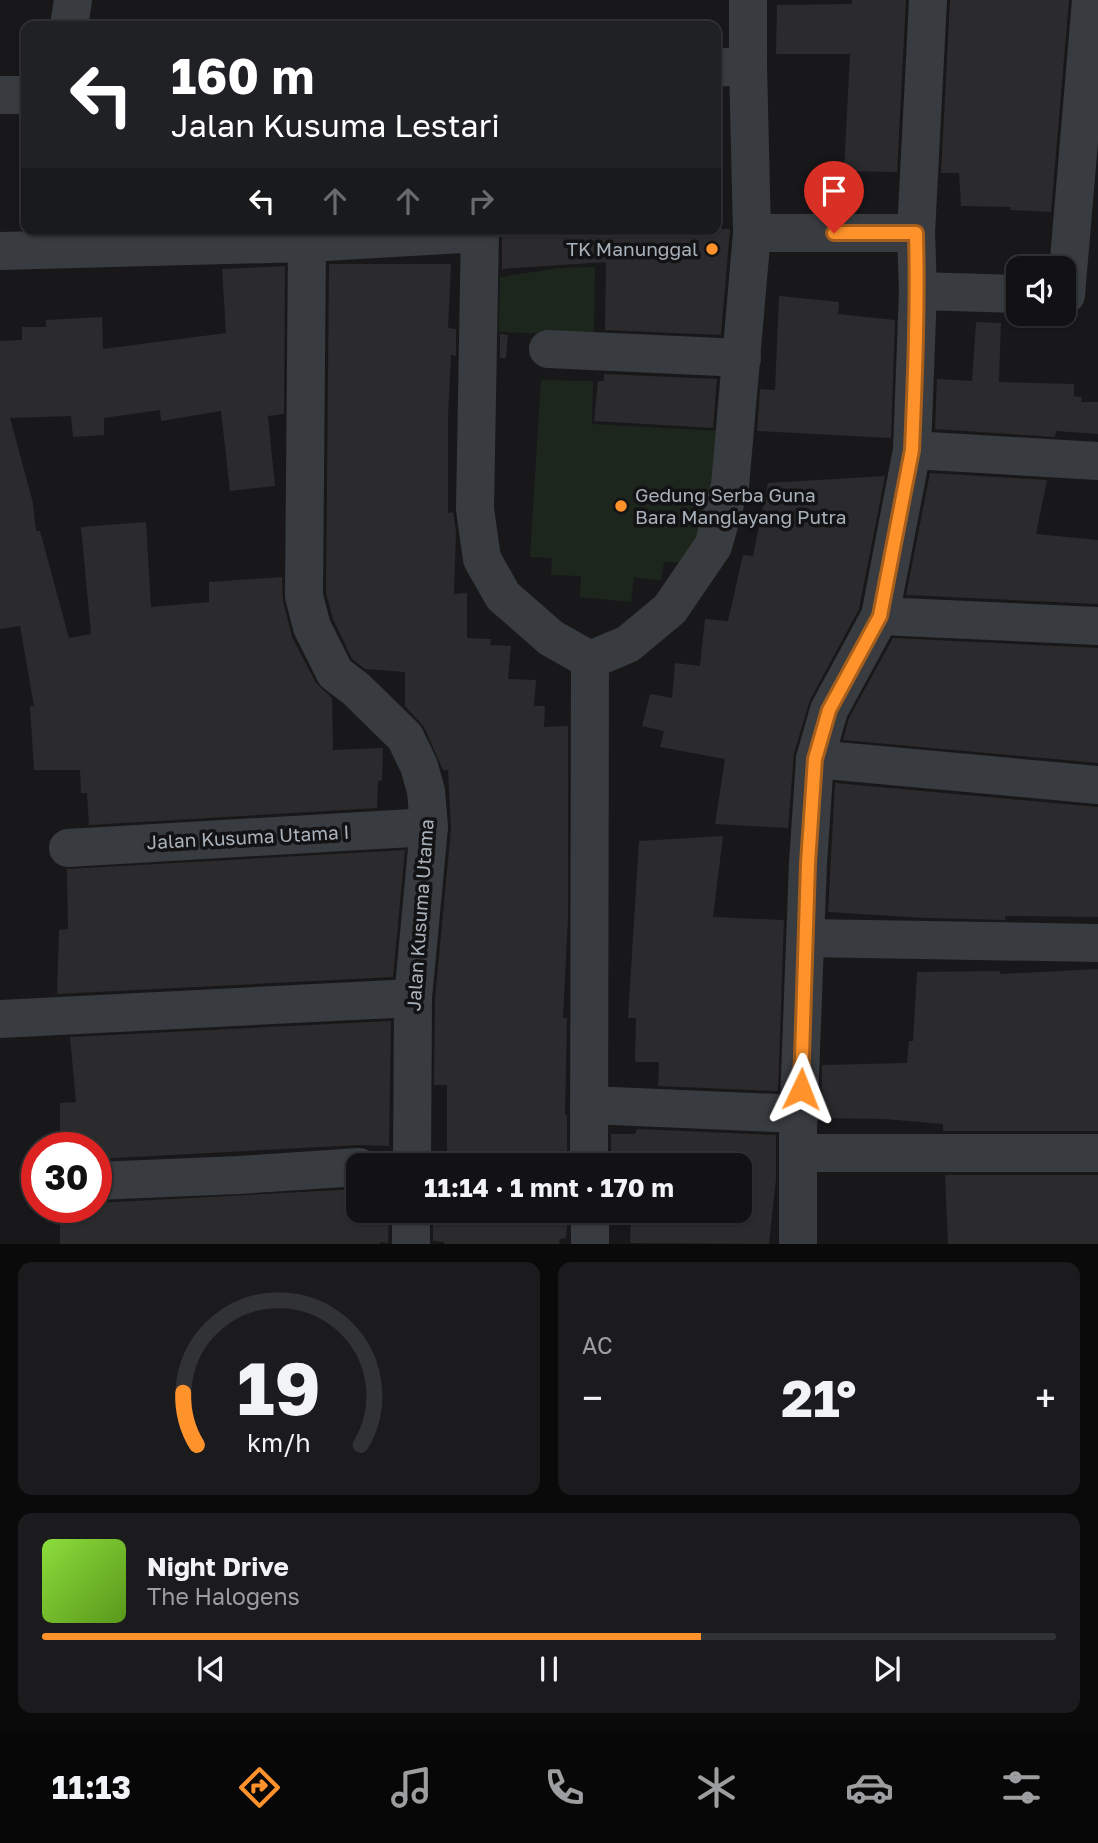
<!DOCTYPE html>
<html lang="id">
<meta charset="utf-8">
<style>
body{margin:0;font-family:"Golos Text",sans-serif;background:#1b1b1d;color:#f1f3f6;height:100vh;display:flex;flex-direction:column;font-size:26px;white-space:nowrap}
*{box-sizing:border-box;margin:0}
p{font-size:23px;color:#9c9ea0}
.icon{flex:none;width:38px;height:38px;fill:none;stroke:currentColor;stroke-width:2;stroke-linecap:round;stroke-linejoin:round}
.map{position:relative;height:1244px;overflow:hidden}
.panel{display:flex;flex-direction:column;gap:18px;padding:18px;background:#0a0a0b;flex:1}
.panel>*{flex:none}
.banner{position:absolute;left:21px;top:21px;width:700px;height:214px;border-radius:14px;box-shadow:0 2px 5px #0004,0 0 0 2px #313234;background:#202124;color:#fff;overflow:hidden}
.controls{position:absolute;left:1006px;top:256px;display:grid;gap:14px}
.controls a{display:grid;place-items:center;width:70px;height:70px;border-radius:14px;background:#121214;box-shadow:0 2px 5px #0004,0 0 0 2px #313234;font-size:35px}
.speed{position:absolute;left:21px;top:1132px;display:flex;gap:14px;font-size:35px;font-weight:700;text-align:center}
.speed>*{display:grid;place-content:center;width:91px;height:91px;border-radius:50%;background:#121214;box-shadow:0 2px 5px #0004,0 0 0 2px #313234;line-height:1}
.speed .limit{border:10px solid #d22;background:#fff;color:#111}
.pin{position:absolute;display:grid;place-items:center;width:60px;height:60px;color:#fff;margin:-72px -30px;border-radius:50% 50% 50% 0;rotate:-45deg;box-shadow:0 0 7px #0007}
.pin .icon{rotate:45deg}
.me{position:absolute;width:77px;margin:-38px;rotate:2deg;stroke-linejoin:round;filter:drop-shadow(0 0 5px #0008)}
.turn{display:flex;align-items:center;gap:24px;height:147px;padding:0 35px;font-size:32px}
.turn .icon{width:91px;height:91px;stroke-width:2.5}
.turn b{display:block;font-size:49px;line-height:60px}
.lanes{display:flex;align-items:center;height:66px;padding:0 35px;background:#0003;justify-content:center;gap:35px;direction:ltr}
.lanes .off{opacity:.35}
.big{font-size:52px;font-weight:700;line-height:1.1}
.panel .tile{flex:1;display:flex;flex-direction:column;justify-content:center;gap:10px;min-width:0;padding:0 24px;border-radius:14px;background:#1b1b1d}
.panel .dial{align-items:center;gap:0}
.dial svg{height:182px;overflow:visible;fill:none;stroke:#313234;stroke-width:7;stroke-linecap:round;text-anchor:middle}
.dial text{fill:#f1f3f6;stroke:none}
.song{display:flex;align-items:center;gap:21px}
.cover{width:84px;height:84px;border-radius:10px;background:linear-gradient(135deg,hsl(90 70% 55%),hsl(90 70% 35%))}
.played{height:7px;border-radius:4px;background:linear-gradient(90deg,#ff922b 65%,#313234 65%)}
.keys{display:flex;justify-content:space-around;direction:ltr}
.heat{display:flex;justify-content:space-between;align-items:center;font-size:38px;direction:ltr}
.panel .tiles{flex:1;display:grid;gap:18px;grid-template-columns:1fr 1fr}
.tile:last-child{grid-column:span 2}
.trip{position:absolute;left:346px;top:1153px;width:406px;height:70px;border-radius:14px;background:#121214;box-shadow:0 2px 5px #0004,0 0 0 2px #313234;font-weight:700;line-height:70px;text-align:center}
.menu{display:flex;height:112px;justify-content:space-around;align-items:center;background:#070708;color:#9c9ea0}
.menu .icon{width:49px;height:49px}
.menu .on{color:#ff922b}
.menu b{font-size:32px;color:#f1f3f6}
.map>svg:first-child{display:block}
.green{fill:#1d261d}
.building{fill:#2b2b2e}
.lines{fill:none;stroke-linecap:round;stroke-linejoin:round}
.minor{stroke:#383b3f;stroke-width:38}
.route-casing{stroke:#a65f1c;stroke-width:18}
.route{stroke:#ff922b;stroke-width:12}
.poi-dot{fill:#ff922b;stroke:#131315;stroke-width:2.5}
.labels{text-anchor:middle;stroke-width:7;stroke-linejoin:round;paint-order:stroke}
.poi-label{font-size:19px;fill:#a9b2bb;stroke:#131315;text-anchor:end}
.street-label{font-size:19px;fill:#a9b2bb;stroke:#131315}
</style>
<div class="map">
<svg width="1098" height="1245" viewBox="0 0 1098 1245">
<rect width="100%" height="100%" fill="#18181a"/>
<g class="green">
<path d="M595 267 594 335 499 332 500 277 559 268Z"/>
<path d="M541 380 593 381 592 424 723 431 704 545 693 563 664 562 661 581 634 577 631 602 580 597 581 576 551 575 552 558 530 557Z"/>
</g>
<g class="building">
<path d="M852 0H906L897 172 844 171 850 54H776L777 5 852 4Z"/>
<path d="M950 0H1069L1051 212 1010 210 1011 207 961 206 959 173H941Z"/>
<path d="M502 229H730L721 335 605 330 606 262 502 269Z"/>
<path d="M329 264H451L448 328 456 329V356L451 355 448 417V513L453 512 456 531 454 594 467 593V638L491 639 490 645 511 646 508 679 536 680 534 706H545L544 727 568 726V917L563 1018H567L565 1115H567V1166H447V1085H434L435 999 451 829 448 770H443L424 727 405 706V672L365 669 352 659 333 619 326 593Z"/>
<path d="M285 266 284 414 268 416 275 486 230 491 221 411 161 421 160 410 104 418V435L73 437 71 416 10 418 33 503 36 531H40L69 638 91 634 81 527 146 522 151 607 209 602V582L282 577 283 601 292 637 316 683 332 698 333 750 383 748 382 780 378 781 377 808 89 825 87 793H81L80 770H34L30 706H34L20 626 0 629V341L22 340V327H46V320L102 317 103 349 226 333 222 269Z"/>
<path d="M779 296 839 302 838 314 895 320 891 438 757 431 760 389 775 390Z"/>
<path d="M976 322 1001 323 999 382 1074 384V396L1082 397 1081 402H1098V434L1056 431 1055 437 935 429 937 379 972 381Z"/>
<path d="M500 334 508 335 506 358H500Z"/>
<path d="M604 374 717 379 713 428 594 421 598 381H604Z"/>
<path d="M930 473 1047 480 1036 534 1098 540V604L906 595Z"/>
<path d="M885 476 859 609 810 700 794 753 788 828 715 824 725 759 660 747 664 731 642 726 650 694 672 698 675 663 700 666 705 619 728 621 743 555 753 556 768 483Z"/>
<path d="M893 638 1098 648V763L843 740 849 718Z"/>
<path d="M835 783 1098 807V917L1005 916V920L926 918 828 912Z"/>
<path d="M723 836 713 917 784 920 778 1091 658 1086 659 1062H635L636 1018H628L639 841Z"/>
<path d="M405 850 393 977 57 994 59 930 68 929 67 869Z"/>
<path d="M1098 969V1131H943V1124L884 1119 821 1118 822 1065 907 1063 909 1041H913L917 972 1000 971V974Z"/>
<path d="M391 1021 389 1146 358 1145 96 1159V1148H60V1103L76 1102 70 1037Z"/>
<path d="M637 1129 776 1135V1179L769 1244 630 1243 631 1211H740V1166H611V1134H635Z"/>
<path d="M945 1175H1098V1244H948Z"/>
<path d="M359 1189V1211H389L388 1243 380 1242V1244H60V1211L96 1208V1203Z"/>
<path d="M433 1211H568L566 1238 560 1239 559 1244H444V1242L433 1241Z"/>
</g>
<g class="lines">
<g class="minor">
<path d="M69 26 73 0"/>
<path d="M748 65V0"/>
<path d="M0 95H26"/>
<path d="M480 229 475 509 482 559 503 596 551 638 590 660"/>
<path d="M752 233H916"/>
<path d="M307 243 304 596 312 627 335 673 356 689 405 737 419 766 426 791 429 827 413 998 412 1166"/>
<path d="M0 251 307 243 480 233"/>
<path d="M918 291 1018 294"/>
<path d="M1066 295 1091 0"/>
<path d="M548 349 742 358"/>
<path d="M912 450 1098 461"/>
<path d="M880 616 1098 626"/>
<path d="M815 759 1098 785"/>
<path d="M68 848 429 827"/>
<path d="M807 938 1098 943"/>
<path d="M0 1019 413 998"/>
<path d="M589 1105 800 1114"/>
<path d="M799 1153H1098"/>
<path d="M589 1166 590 660 628 644 670 609 713 546 730 486 752 233 748 65 716 68"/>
<path d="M96 1181 239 1175 359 1167"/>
<path d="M590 1211V1245"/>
<path d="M411 1245V1211"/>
<path d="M798 1245V1130L808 863 815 759 829 710 880 616 912 450 918 291 916 233 928 0"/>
</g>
</g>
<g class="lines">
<g class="route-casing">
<path id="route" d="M801 1089 808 863 815 759 829 710 880 616 912 450C915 378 918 306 916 233H834"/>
</g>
<use href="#route" class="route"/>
</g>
<g class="poi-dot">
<circle cx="712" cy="249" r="7"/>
<circle cx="621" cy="506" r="7"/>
</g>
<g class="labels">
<g class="poi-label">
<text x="698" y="256">TK Manunggal</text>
<text x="635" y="502" text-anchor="start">Gedung Serba Guna<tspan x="635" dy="22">Bara Manglayang Putra</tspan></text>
</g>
<g class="street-label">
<text transform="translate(248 837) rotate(-3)" y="7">Jalan Kusuma Utama I</text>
<text transform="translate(420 915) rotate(-86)" y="7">Jalan Kusuma Utama</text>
</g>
</g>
</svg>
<div class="controls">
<a><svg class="icon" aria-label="sound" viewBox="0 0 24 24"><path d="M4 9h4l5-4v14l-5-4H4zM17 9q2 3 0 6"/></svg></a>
</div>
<div class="speed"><div class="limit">30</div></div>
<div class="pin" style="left:834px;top:233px;background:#d93025"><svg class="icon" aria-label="arrive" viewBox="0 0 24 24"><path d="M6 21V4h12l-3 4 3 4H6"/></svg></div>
<svg class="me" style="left:801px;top:1089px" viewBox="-20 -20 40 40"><path d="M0-17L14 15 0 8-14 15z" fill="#ff922b" stroke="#fff" stroke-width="4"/></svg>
<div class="trip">11:14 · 1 mnt · 170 m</div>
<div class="banner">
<div class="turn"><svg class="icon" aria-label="left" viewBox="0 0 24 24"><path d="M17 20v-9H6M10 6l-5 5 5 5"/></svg><div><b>160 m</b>Jalan Kusuma Lestari</div></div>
<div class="lanes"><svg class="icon" aria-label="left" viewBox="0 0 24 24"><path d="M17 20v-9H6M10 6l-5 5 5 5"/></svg><svg class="icon off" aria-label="ahead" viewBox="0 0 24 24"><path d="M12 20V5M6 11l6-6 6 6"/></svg><svg class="icon off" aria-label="ahead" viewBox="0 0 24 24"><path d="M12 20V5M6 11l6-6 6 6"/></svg><svg class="icon off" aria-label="right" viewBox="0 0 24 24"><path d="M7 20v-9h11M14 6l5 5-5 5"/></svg></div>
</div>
</div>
<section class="panel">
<div class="tiles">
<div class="tile dial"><svg viewBox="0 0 100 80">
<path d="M14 69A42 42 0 1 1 86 69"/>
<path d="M14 69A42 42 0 0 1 8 46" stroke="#ff922b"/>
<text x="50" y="56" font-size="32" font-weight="700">19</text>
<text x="50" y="72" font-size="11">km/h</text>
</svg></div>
<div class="tile"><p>AC</p>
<div class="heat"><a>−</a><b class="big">21°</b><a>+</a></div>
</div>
<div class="tile">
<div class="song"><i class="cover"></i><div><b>Night Drive</b><p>The Halogens</p></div></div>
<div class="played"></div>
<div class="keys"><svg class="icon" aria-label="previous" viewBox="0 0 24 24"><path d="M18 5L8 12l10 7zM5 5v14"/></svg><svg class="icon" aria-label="pause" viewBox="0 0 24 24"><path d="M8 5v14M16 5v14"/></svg><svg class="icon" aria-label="next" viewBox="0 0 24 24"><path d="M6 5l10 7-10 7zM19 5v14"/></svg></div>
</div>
</div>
</section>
<nav class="menu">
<b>11:13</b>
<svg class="icon on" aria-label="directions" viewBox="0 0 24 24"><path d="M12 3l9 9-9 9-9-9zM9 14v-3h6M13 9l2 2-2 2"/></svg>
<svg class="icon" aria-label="music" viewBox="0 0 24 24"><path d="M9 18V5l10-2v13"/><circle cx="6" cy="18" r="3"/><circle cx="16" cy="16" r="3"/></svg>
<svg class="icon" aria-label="phone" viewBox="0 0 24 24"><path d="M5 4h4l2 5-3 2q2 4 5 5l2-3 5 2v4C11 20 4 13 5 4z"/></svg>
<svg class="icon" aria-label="climate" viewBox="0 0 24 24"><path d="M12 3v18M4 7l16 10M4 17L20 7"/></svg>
<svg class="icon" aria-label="car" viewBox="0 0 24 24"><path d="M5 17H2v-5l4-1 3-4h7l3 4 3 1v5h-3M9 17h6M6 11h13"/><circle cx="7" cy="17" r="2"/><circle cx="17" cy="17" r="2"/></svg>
<svg class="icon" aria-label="filters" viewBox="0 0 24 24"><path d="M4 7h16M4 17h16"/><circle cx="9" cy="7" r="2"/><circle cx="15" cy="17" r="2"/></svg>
</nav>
